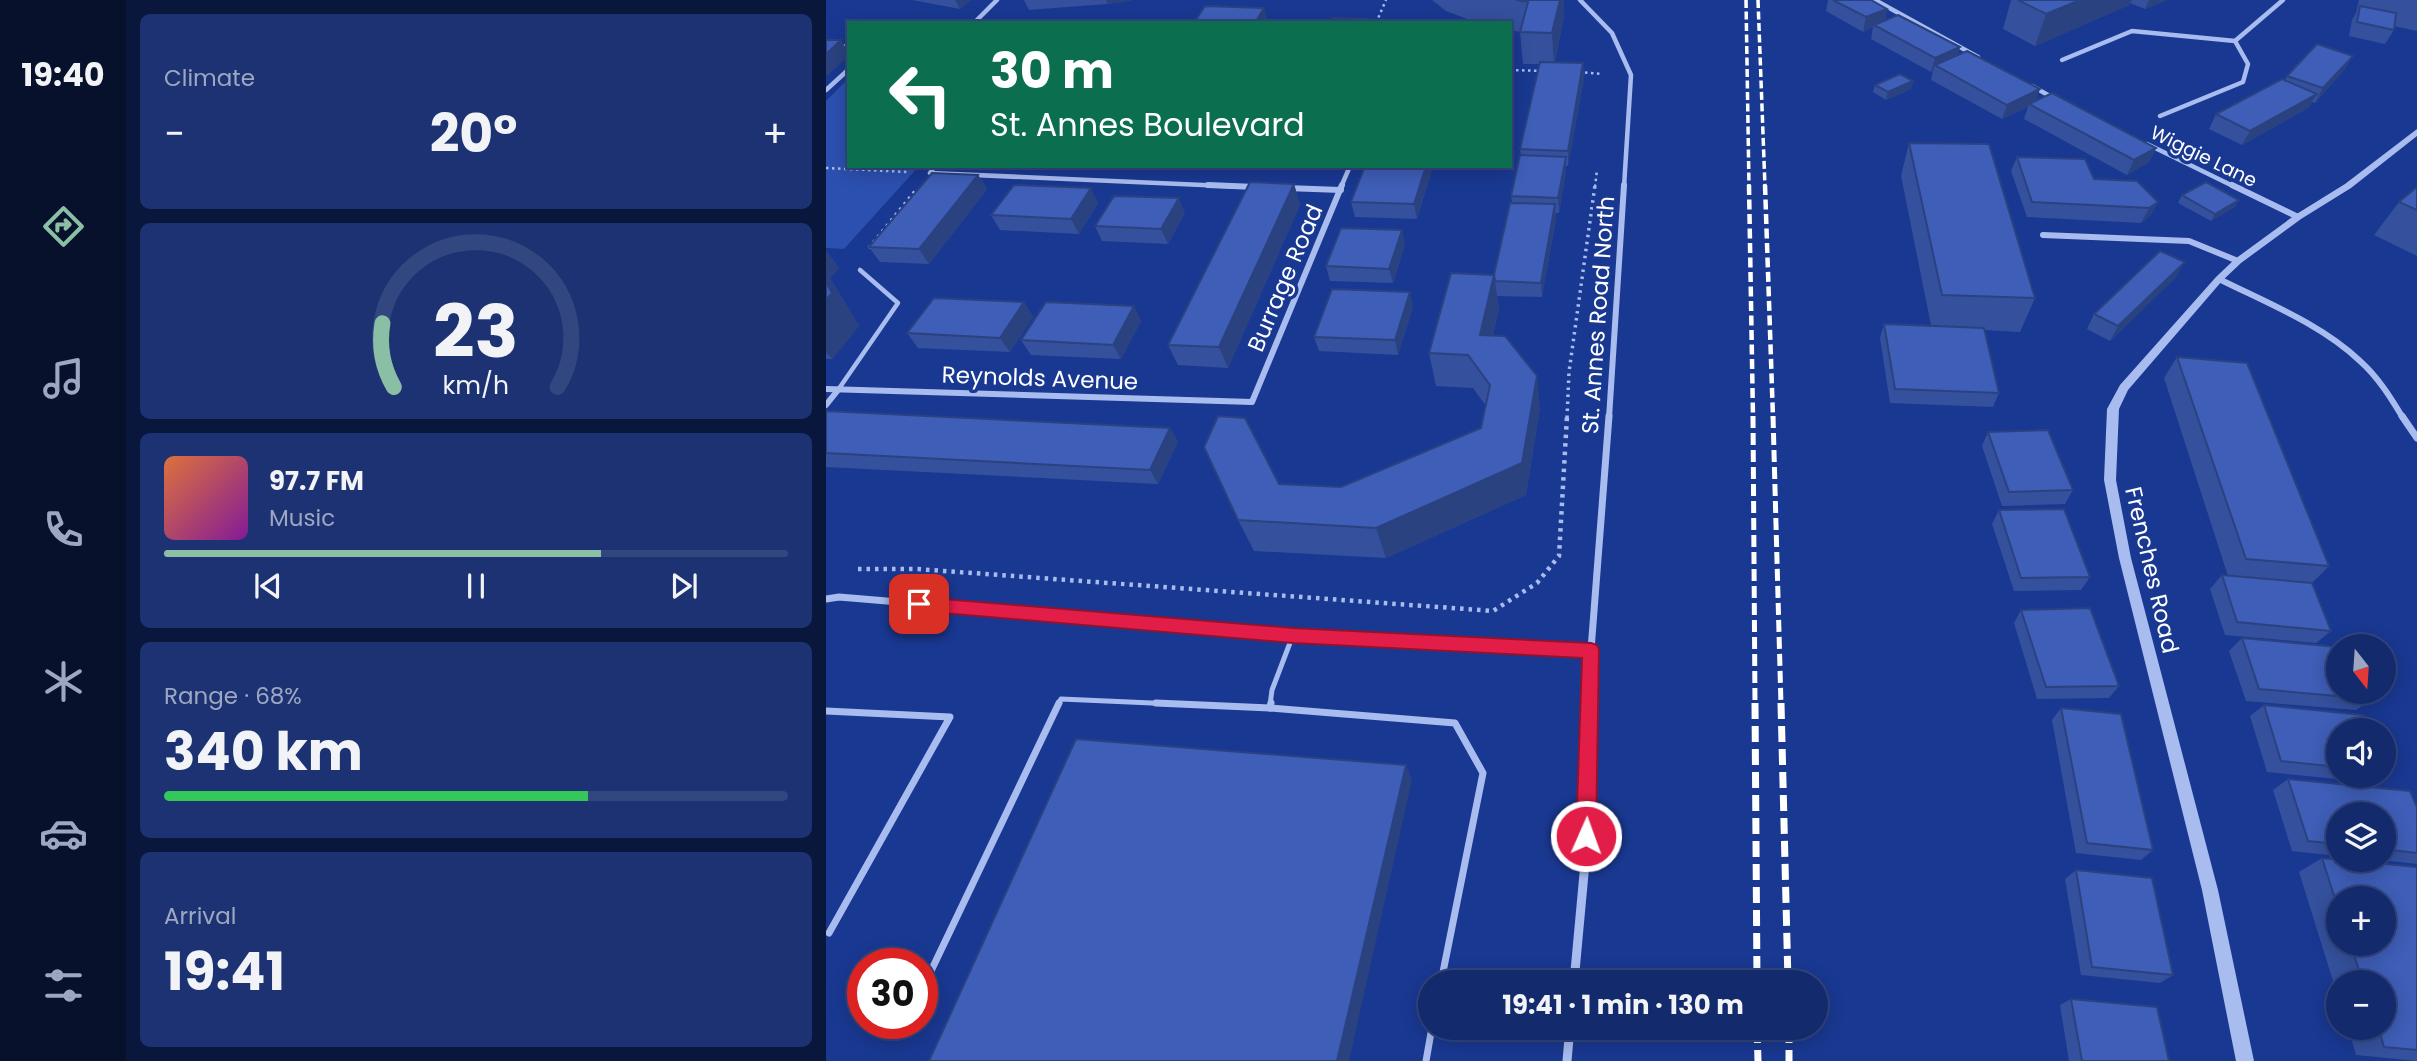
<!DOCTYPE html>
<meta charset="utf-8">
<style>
body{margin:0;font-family:Poppins,sans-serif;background:#1c3272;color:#f1f3f6;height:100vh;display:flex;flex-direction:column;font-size:26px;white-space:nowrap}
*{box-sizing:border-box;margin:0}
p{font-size:23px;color:#9da7c2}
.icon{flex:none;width:38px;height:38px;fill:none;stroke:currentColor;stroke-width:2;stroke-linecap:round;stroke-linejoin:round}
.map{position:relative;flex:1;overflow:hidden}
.sheet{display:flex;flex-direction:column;gap:14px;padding:14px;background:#0a173c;width:700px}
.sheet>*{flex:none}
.guide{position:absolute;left:21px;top:21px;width:665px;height:147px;border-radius:0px;box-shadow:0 4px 18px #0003,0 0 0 2px #324680;background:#0b6e4f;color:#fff;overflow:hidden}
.needle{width:46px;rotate:163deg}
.buttons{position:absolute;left:1500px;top:634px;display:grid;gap:14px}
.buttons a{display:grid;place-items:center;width:70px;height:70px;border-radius:50%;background:#132a6d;box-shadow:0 4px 18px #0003,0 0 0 2px #324680;font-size:35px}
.speed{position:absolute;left:21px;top:948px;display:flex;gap:14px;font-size:35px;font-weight:700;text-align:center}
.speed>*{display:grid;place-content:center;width:91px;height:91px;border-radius:50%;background:#132a6d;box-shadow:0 4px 18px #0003,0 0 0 2px #324680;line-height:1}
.speed .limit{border:10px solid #d22;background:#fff;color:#111}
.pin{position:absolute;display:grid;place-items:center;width:60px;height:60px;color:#fff;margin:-30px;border-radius:14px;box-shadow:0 4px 10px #0006}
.me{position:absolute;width:77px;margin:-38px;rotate:2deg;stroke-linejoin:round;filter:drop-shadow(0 0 5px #0008)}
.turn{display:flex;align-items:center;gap:24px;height:147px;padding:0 28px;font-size:32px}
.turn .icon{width:91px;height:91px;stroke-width:2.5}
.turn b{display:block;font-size:49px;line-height:60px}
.big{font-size:52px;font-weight:700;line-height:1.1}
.sheet .card{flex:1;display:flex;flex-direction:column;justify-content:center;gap:10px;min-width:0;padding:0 24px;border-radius:10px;background:#1c3272}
.sheet .dial{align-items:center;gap:0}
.dial svg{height:182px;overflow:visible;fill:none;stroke:#324680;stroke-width:7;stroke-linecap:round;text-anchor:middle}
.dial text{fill:#f1f3f6;stroke:none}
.song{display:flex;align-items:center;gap:21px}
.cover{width:84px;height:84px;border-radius:10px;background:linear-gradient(135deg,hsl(20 70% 55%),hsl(290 70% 35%))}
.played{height:7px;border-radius:4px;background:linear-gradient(90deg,#8abfa5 70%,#324680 70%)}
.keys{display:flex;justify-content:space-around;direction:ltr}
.heat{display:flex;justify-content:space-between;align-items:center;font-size:38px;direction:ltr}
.charge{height:10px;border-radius:5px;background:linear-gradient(90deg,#34c759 68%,#324680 0)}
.trip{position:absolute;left:592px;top:970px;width:410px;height:70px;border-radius:35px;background:#132a6d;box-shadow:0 4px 18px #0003,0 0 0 2px #324680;font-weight:700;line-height:70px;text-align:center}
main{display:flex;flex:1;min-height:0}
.tab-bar{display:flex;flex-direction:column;width:126px;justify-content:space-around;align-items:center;background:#08112c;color:#9da7c2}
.tab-bar .icon{width:49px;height:49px}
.tab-bar .selected{color:#8abfa5}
.tab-bar b{font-size:32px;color:#f1f3f6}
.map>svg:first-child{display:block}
.green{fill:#2c50af}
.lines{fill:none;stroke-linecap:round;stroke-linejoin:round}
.path-far2{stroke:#a9bcef;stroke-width:2.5;stroke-dasharray:2.5 3.5;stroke-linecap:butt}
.path-far1{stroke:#a9bcef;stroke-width:3.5;stroke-dasharray:2.5 4.5;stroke-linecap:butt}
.path{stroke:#a9bcef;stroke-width:4.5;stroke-dasharray:3.5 5;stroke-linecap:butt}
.service-far2{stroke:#a9bcef;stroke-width:4.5}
.service-far1{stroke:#a9bcef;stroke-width:5}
.service{stroke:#a9bcef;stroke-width:7}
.minor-far3{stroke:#a9bcef;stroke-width:4.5}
.minor-far2{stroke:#a9bcef;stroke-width:6}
.minor-far1{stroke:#a9bcef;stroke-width:7}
.minor{stroke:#a9bcef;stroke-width:9}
.tertiary{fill:#a9bcef;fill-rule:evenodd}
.rail-far3{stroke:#fff;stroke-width:3.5;stroke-dasharray:8 3.5;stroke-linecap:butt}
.rail-far2{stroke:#fff;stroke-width:4.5;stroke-dasharray:10 4.5;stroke-linecap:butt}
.rail-far1{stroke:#fff;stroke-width:5;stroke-dasharray:12 5;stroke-linecap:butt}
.rail{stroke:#fff;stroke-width:7;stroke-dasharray:16 7;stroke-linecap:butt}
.wall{fill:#35519d;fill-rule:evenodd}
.shaded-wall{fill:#2b4280}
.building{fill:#3e5eb7;stroke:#2b4280;stroke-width:2}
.route{fill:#e11d48;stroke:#92132f;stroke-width:2}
.labels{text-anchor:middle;stroke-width:7;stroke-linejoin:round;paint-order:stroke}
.far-street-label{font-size:19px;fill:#fff;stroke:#193891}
.street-label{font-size:23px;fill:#fff;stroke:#193891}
</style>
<main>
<nav class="tab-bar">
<b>19:40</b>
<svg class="icon selected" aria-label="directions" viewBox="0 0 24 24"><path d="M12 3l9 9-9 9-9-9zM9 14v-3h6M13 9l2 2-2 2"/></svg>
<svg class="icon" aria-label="music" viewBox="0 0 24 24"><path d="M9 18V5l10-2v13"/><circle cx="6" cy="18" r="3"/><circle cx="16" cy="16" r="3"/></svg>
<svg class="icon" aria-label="phone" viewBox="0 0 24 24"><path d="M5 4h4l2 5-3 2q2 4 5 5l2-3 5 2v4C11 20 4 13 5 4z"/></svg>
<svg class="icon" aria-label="climate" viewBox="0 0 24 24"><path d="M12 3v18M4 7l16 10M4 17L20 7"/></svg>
<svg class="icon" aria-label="car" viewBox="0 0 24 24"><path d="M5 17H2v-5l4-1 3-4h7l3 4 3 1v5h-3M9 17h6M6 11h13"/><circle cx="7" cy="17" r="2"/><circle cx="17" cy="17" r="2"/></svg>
<svg class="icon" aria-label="filters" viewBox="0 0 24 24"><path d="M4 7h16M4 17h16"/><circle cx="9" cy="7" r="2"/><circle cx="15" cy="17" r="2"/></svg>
</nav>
<section class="sheet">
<div class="card"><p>Climate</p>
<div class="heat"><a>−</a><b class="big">20°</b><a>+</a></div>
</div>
<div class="card dial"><svg viewBox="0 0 100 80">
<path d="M14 69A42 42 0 1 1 86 69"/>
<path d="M14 69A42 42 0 0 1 9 41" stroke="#8abfa5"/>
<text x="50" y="56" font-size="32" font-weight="700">23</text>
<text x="50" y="72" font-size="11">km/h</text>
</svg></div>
<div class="card">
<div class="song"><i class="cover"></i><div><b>97.7 FM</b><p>Music</p></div></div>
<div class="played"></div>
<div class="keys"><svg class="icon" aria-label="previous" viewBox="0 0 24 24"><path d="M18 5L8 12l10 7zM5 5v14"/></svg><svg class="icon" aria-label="pause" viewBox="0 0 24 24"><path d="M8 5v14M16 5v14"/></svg><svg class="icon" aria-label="next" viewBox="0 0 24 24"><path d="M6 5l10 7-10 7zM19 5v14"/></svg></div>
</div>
<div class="card"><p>Range · 68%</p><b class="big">340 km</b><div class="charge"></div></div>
<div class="card"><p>Arrival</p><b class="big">19:41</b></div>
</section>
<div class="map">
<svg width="1591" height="1061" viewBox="0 0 1591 1061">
<rect width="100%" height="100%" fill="#193891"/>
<path class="green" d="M23 78V166H93L18 249 0 248V101Z"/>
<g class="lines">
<g class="path-far2">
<path d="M550 23 560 0"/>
<path d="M684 70 717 71"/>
<path d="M753 72 776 74"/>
<path d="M0 168 82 172"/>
<path d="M769 187 771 170"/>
</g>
<g class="path-far1">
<path d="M43 248 90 190"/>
<path d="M741 418 743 372 769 185"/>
</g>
<path class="path" d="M32 569H91L667 611 711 583 733 556 741 416"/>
<path class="service-far2" d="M12 390 72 303 34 270"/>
<g class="service-far1">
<path d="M232 705 235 699 371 705"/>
<path d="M444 705 446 690 467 635"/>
</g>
<g class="service">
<path d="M330 703 444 708 629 723 657 773 615 982"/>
<path d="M444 708 445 703"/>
<path d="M0 711 124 717 3 933"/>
<path d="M105 971 233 703"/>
<path d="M600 1061 606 1027"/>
</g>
<g class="minor-far3">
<path d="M754 0 786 33 805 75 798 187"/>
<path d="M1049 0 1152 57"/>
<path d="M148 23 171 0"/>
<path d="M0 45 23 47"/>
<path d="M1236 60 1306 31 1409 41"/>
<path d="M1206 86 1229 99"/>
<path d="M0 90 23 69"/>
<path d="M1334 116 1417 82 1422 64 1409 41 1457 0"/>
<path d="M1321 144 1409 187"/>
<path d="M109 166 104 173 422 187"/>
<path d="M515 187 524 166"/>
</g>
<g class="minor-far2">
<path d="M382 185 430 187"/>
<path d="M1406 185 1472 217"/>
<path d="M460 188 515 190"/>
<path d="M1217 235 1363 241 1412 261"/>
<path d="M1393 279C1441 303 1495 324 1534 361 1552 377 1565 398 1577 418"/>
<path d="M0 389 426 402 516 185"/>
<path d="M0 405 12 390"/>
<path d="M783 418 798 185"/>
</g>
<g class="minor-far1">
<path d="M1576 416 1591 438"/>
<path d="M0 599 13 597 467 635 765 650"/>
<path d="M763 705 765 650 783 416"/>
</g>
<g class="minor">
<path d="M748 982 759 863 764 703"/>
<path d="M741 1061 744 1027"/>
</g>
<path class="tertiary" d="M1591 129V136L1525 188 1475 219 1415 263 1396 281 1302 390 1293 409 1290 480 1305 558 1392 890 1428 1061H1410L1376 890 1293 558 1278 480 1281 409 1294 385 1390 277 1409 259 1469 215 1519 184Z"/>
<g class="rail-far3">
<path d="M920 0 923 187"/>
<path d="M932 0 939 187"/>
</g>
<g class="rail-far2">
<path d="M923 185 927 418"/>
<path d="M939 185 947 418"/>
</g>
<g class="rail-far1">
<path d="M927 416 929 705"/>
<path d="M947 416 955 705"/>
</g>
<g class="rail">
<path d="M929 703 931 982"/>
<path d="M955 703 962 982"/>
<path d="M931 1027 932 1061"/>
<path d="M963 1027V1061"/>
</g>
</g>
<g class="wall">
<path d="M86 0H145L134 9Z"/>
<path d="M198 0H307L281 4 203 10Z"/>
<path d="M606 0H738V16L729 62 757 63 758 78 742 166H740V171L733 213H730V219L716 297 671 296 673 308 667 335 714 408 700 495 560 558 428 551 412 520 453 484 515 487 655 428 660 406 647 388 610 386 603 353 668 275 686 203 685 196 695 155 694 149 714 64H697L694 32 684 30V23H652L620 11Z"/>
<path d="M1002 0H1045L1061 9 1059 21 1134 47 1131 55 1210 101 1330 148 1323 162 1301 175 1198 119 1202 107 1176 119 1105 80 1107 71 1105 72 1045 39 1047 27 1037 32 1000 11Z"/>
<path d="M1185 0H1341L1319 9 1304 3 1303 5 1209 46 1177 29Z"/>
<path d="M1533 0H1591V31L1568 26V30L1559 44 1523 36 1526 20 1530 13Z"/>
<path d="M1527 56 1518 70 1489 103 1486 102 1482 108 1416 145 1383 129 1390 114 1459 80 1461 76Z"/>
<path d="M1087 81 1085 89 1060 100 1047 92 1049 85Z"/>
<path d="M1083 143 1209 298 1194 332 1158 330 1173 393 1167 407 1064 403 1054 338 1058 324 1105 325 1075 176Z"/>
<path d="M1191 157 1268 179 1332 202 1324 216 1315 223 1201 217 1185 171Z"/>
<path d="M450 166H493L491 170 450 168Z"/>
<path d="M607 166 591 219 529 217 525 202Z"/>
<path d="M152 175 161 189 103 264 54 262 43 247Z"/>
<path d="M468 184 474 205 402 368 352 365 342 345Z"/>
<path d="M1591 187V256L1548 235 1573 202Z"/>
<path d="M1356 195 1413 200 1409 207 1385 221 1352 203Z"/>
<path d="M272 203 253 234 174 230 165 215Z"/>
<path d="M359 213 342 244 276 241 269 226Z"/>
<path d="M579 245 567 283 504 281 500 266Z"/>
<path d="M0 251 13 268 4 278 33 326 6 359H0Z"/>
<path d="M1350 277 1284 341 1261 329 1268 314Z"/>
<path d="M198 302 207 317 184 352 92 348 81 333Z"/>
<path d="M308 306 315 321 295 359 205 355 195 340Z"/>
<path d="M587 307 572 355 493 351 488 337Z"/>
<path d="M1351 357 1503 566 1486 583 1505 631 1490 643 1399 635 1384 589 1396 575 1402 576 1338 378Z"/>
<path d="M0 411 344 428 352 442 332 484 0 467Z"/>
<path d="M1162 432 1247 490 1239 504 1176 506 1156 446Z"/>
<path d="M1173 510 1264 577 1255 590 1188 591 1166 524Z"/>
<path d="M1195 610 1293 686 1283 698 1211 699 1188 623Z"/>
<path d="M1416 638 1546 699 1530 710 1420 701 1403 651Z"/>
<path d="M1438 705 1512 730V775H1553L1542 782 1441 772 1424 716Z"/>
<path d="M1235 708 1327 850 1315 860 1250 853 1226 720Z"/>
<path d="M1462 779 1591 807V864L1545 859H1558V814H1512V856L1466 851 1447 790Z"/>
<path d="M1496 858 1591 867V1061L1530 1055 1522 1027H1558V982H1512V997L1473 872ZM1512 898 1558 943H1512Z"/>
<path d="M1250 870 1347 975 1334 983 1255 975 1239 879Z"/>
<path d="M1245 999 1343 1061H1243L1234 1005Z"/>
</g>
<g class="shaded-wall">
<path d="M129 0H145L134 9Z"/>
<path d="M280 0H307L281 4Z"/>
<path d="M734 0H738V16L728 65 726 33Z"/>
<path d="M1254 0H1306L1303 5 1209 46 1220 14Z"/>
<path d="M1323 0H1341L1319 9Z"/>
<path d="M438 8 442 22V23H429Z"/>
<path d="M1061 9 1058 23 1048 25 1047 27 1037 32 1040 17Z"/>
<path d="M15 40 23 53V56L1 76 0 74V54Z"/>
<path d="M1134 47 1130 61 1109 65 1107 71 1105 72 1109 58Z"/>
<path d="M1527 56 1518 70 1489 103 1497 88Z"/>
<path d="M757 63 758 78 742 166V151Z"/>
<path d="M1087 81 1085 89 1060 100 1062 92Z"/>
<path d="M1214 89 1209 104H1203L1202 107 1176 119 1181 105Z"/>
<path d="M1491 94 1482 108 1416 145 1424 131Z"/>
<path d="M1330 148 1323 162 1301 175 1308 160Z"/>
<path d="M740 157V171L733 213 732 198Z"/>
<path d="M600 166H607L591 219 588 204Z"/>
<path d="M152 175 161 189 103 264 93 249Z"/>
<path d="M468 184 474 205 402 368 393 347Z"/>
<path d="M265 188 272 203 253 234 245 219Z"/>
<path d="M353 198 359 213 342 244 335 229Z"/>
<path d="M1413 200 1409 207 1385 221 1389 214Z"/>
<path d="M1332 202 1324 216 1315 223 1323 208Z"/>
<path d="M729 204 730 219 716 297 715 283Z"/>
<path d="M576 230 579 245 567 283 563 269Z"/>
<path d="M0 251 13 268 4 278 33 326 6 359 0 352Z"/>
<path d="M1359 262 1350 277 1284 341 1292 326Z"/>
<path d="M668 275 673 308 659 368 654 335Z"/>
<path d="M584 292 587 307 572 355 569 340Z"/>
<path d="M198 302 207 317 184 352 174 338Z"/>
<path d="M308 306 315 321 295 359 287 345Z"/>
<path d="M711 376 714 408 700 495 560 558 550 528Z"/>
<path d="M344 428 352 442 332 484 324 470Z"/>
<path d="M580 765 586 780 523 1061H511Z"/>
</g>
<g class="building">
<path d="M690 0H734L726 33 694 32 702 2Z"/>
<path d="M1007 0H1045L1061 9 1040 17Z"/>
<path d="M1192 0H1254L1220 14Z"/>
<path d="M379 6 438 8 429 23H368Z"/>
<path d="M1534 6 1570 13 1568 30 1531 22Z"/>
<path d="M1072 15 1134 47 1109 58 1048 25Z"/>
<path d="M507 18 543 19 541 23H504Z"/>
<path d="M0 40H15L0 54Z"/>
<path d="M1491 44 1527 56 1497 88 1461 76Z"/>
<path d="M1141 51 1214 89 1181 105 1109 65Z"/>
<path d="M714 62 757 63 742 151 694 149Z"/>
<path d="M1074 74 1087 81 1062 92 1049 85Z"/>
<path d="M1456 79 1491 94 1424 131 1390 114Z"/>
<path d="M1226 93 1330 148 1308 160 1203 104Z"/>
<path d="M1083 143 1163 144 1209 298 1116 295Z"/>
<path d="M694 155 740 157 732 198 685 196Z"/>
<path d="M1191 157 1259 159 1268 179 1311 181 1332 202 1323 208 1206 202Z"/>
<path d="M539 166H600L588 204 525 202Z"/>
<path d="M106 173 152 175 93 249 43 247Z"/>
<path d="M424 182 468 184 393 347 342 345Z"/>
<path d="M1380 182 1413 200 1389 214 1356 195Z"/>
<path d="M188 185 265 188 245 219 165 215Z"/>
<path d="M1591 187V210L1573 202Z"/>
<path d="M288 196 353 198 335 229 269 226Z"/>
<path d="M684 203 729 204 715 283 669 281 668 275Z"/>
<path d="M515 228 576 230 563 269 500 266Z"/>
<path d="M1334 251 1359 262 1292 326 1268 314Z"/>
<path d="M625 273 668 275 654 335 679 336 711 376 696 463 550 528 412 520 378 447 392 416 419 418 453 484 515 487 655 428 664 385 642 355 603 353Z"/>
<path d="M0 282 6 293 0 300Z"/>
<path d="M506 289 584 292 569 340 488 337Z"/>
<path d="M108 298 198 302 174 338 81 333Z"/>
<path d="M220 302 308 306 287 345 195 340Z"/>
<path d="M1058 324 1158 328 1173 393 1069 389Z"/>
<path d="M1351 357 1421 363 1503 566 1420 559Z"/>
<path d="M0 411 344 428 324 470 0 453Z"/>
<path d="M1222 430 1247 490 1183 492 1162 432Z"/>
<path d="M1238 509 1264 577 1195 578 1173 510Z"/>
<path d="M1396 575 1486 583 1505 631 1411 622Z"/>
<path d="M1264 608 1293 686 1220 687 1195 610Z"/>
<path d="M1416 638 1512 647V691H1543L1546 699 1433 689Z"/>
<path d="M1438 705 1537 715 1543 730H1512V767L1455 761Z"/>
<path d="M1235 708 1295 714 1327 850 1261 843Z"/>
<path d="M250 739 580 765 511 1061H103Z"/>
<path d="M1462 779 1584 791 1591 807V853L1558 849V814H1512V844L1482 841Z"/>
<path d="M1496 858 1591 867V1050L1558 1047 1552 1027H1558V982H1537L1524 943H1558V898H1512V908Z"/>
<path d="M1250 870 1326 878 1347 975 1266 967Z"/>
<path d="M1245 999 1331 1007 1343 1061H1256Z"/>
</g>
<path class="route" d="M93 597 467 628 765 643 771 645 773 650 770 836 767 843 760 846 753 843 750 836 756 658 467 643 93 611 87 609 85 604 87 599Z"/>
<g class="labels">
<g class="far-street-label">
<text transform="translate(1378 156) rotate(26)" y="7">Wiggie Lane</text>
</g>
<g class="street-label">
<text transform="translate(459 278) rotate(-67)" y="8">Burrage Road</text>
<text transform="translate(772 315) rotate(-86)" y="8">St. Annes Road North</text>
<text transform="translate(214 378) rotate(2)" y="8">Reynolds Avenue</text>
<text transform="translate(1326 570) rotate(77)" y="8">Frenches Road</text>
</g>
</g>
</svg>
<div class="buttons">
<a><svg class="needle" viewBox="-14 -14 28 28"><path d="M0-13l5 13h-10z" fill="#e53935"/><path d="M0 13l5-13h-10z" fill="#9da7c2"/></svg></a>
<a><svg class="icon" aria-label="sound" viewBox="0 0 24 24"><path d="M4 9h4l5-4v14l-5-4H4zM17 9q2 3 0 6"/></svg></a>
<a><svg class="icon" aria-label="layers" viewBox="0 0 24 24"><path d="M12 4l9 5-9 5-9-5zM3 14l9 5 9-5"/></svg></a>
<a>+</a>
<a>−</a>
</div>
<div class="speed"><div class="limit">30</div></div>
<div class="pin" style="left:93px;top:604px;background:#d93025"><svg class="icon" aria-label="arrive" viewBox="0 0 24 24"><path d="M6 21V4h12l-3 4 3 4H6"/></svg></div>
<svg class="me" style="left:760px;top:836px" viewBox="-20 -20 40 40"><circle r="17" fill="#e11d48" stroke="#fff" stroke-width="3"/><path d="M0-11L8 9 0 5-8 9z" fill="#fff"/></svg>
<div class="trip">19:41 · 1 min · 130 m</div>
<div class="guide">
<div class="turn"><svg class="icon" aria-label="left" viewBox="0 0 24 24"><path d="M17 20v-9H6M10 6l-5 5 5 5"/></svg><div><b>30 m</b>St. Annes Boulevard</div></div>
</div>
</div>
</main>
